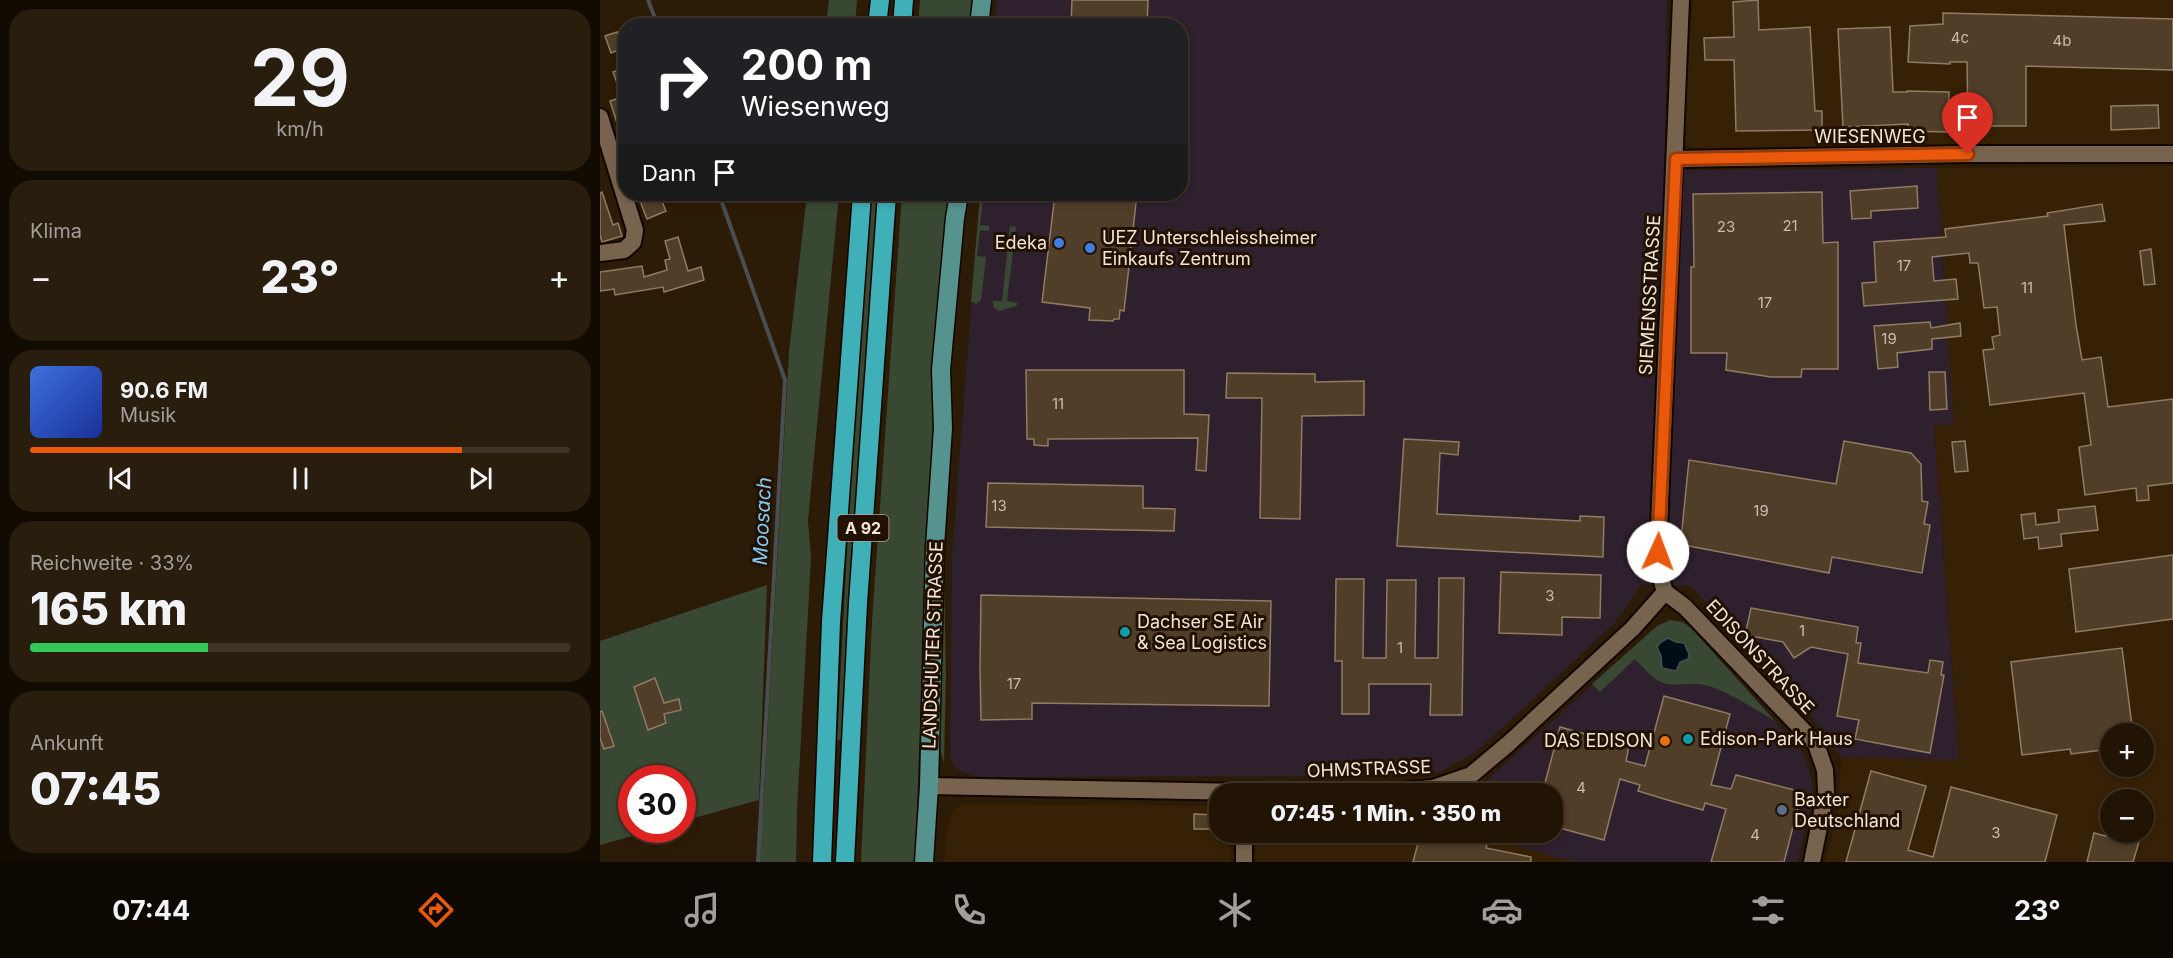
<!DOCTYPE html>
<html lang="de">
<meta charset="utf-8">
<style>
body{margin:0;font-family:Inter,sans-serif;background:#291d0e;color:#f1f3f6;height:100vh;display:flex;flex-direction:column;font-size:22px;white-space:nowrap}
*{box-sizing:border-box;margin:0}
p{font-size:20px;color:#a29e9a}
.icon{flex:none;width:33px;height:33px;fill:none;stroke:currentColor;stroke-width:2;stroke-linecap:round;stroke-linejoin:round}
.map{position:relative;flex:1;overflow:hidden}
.side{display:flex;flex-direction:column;gap:9px;padding:9px;background:#120b02;width:600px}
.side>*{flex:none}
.banner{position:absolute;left:18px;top:18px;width:570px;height:183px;border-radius:24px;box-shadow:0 3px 9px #0003,0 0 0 2px #3e3326;background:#202124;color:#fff;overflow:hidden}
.fabs{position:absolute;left:1500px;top:723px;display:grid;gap:12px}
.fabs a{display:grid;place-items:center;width:54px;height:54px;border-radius:50%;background:#211404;box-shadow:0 3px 9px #0003,0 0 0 2px #3e3326;font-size:30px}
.speed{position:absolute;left:18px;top:765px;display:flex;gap:12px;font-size:30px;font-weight:700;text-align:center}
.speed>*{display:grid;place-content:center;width:78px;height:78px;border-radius:50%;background:#211404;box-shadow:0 3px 9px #0003,0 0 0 2px #3e3326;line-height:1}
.speed .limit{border:9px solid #d22;background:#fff;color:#111}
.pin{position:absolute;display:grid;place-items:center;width:51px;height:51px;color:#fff;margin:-62px -26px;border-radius:50% 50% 50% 0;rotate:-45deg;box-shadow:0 0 6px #0007}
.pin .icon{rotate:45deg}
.me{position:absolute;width:66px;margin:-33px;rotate:2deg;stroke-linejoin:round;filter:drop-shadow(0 0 4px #0008)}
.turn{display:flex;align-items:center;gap:21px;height:126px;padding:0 24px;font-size:27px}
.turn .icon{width:78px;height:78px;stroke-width:2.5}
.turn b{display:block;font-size:42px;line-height:51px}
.then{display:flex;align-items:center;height:57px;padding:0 24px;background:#0003;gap:12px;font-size:22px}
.big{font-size:45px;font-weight:800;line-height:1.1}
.side .widget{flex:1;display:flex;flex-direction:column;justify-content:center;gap:9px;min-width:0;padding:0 21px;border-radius:24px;background:#291d0e}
.side .dial{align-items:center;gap:0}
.dial b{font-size:78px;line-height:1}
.song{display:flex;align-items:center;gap:18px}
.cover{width:72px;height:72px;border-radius:9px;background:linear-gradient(135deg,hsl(220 70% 55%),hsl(230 70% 35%))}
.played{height:6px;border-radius:3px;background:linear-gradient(90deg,#ea580c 80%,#3e3326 80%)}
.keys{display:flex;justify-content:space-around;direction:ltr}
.heat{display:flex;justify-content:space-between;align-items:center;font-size:33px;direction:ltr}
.charge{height:9px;border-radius:4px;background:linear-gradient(90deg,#34c759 33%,#3e3326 0)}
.trip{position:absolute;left:609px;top:783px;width:354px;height:60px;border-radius:24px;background:#211404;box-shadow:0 3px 9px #0003,0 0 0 2px #3e3326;font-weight:800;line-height:60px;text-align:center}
.dock{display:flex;height:96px;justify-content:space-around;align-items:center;background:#0d0802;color:#a29e9a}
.dock .icon{width:42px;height:42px}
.dock .on{color:#ea580c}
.dock b{font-size:27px;color:#f1f3f6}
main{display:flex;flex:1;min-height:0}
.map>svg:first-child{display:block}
.commercial{fill:#2e212d}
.built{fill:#372106;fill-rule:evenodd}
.green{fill:#394832}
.water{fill:#000d17;stroke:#484e51;stroke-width:1.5}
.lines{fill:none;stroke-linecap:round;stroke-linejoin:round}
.stream{stroke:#484e51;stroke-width:4}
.building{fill:#513e29;stroke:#907b64;stroke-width:1.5}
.minor-casing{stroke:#130500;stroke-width:20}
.major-casing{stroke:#130500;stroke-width:21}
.highway-casing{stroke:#130500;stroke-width:21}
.minor{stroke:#78644e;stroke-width:16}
.major{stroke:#56928e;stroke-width:18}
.highway{stroke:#3fb0b8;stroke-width:18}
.route-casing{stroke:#983908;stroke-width:15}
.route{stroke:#ea580c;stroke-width:10}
.shop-dot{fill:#3f7fe0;stroke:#221101;stroke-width:2}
.culture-dot{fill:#0f9aa8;stroke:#221101;stroke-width:2}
.food-dot{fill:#e8710a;stroke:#221101;stroke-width:2}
.service-dot{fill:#5c6f8a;stroke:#221101;stroke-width:2}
.labels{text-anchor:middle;stroke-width:6;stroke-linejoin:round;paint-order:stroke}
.number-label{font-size:15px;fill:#c9bbad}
.shield{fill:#221101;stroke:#b3a598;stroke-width:1.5}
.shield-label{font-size:16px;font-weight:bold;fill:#f1e5d9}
.street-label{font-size:18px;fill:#f1e5d9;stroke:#221101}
.poi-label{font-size:18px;fill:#f1e5d9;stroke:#221101;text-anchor:start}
.water-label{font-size:20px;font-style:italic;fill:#83ccf2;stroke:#221101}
</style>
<main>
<section class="side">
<div class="widget dial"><b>29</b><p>km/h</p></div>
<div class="widget"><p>Klima</p>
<div class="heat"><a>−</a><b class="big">23°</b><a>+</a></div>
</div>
<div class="widget">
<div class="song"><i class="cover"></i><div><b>90.6 FM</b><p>Musik</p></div></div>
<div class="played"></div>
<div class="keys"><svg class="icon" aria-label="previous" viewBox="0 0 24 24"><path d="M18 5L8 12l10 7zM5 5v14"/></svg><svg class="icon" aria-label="pause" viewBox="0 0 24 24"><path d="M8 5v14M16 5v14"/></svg><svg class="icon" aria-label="next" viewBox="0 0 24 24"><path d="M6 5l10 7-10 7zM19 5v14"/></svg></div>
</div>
<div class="widget"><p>Reichweite · 33%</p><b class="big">165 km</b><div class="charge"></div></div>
<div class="widget"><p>Ankunft</p><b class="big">07:45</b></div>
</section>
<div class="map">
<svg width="1573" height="862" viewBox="0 0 1573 862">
<rect width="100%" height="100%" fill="#2c1b06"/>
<g class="commercial">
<path d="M397 0H1067L1065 170 1337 168 1354 425H1334L1359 761 1241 757 1211 717 1091 586 1041 585 1014 624 875 753 840 772 802 776 379 777 361 772 353 765 350 756 352 554 380 194H580V26L395 25Z"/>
<path d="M1070 620 1083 622 1094 631 1199 747 1206 761 1212 781 1213 798 1197 862H974L868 833 952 832V794H864L885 782 1057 626Z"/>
</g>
<g class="built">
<path d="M1093 0H1573V145H1395L1094 148 1082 139Z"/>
<path d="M1573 166V862H1225L1238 812 1241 757 1359 760 1334 424 1354 425 1337 168ZM1510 734H1544V766H1510ZM1510 800H1544V832H1510Z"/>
<path d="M362 804 616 806 619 809 620 832 630 833V862H344L348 828 353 812Z"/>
<path d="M656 833H868L974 862H656Z"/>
</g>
<g class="green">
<path d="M229 0H257L255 25H226Z"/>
<path d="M320 0H373L370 25 318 26Z"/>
<path d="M207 194H239L208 520 211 558 197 809 196 862H159L160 809H163L189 352Z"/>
<path d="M272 194H279L256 513 244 741 237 740 249 513Z"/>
<path d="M302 194H352L336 385 324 618 315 862H261L272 621Z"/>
<path d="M380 196 392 197V201L383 200 380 225 389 226V231L380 230 377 256 386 257 381 300 376 304 371 301Z"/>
<path d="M410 226 416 227 407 301 418 303 416 306 399 311 393 307V301H402Z"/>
<path d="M344 576 346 673 344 763 340 749 342 673 340 578Z"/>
<path d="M167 585 159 800 83 821 82 778H32V830H54L0 845V641Z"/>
<path d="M1070 620 1083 622 1094 631 1175 721C1154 709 1133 694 1109 686 1094 681 1076 687 1063 683 1052 679 1043 667 1035 659L1000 692 992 684 1057 626Z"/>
</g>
<path class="water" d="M1068 638 1076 642 1084 643 1089 654 1088 659 1080 662 1076 671 1062 668 1061 656 1057 647 1061 642Z"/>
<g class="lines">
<g class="stream">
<path d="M48 0 58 26"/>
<path d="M119 194 185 380 158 862"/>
</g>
</g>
<g class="building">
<path d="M472 0H548L547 26H471Z"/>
<path d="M1158 0 1159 30 1210 27 1215 111H1222V130L1136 131 1134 60H1105L1104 38 1134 37 1133 2Z"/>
<path d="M1343 13 1573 19V70L1426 66V126H1368L1367 62H1350V64L1308 62 1310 26 1343 24Z"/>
<path d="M1290 27 1293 92H1307V91L1349 92 1348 132 1307 131 1308 124 1243 127 1238 29Z"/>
<path d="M17 32 23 48 11 53 5 36Z"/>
<path d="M26 68V142H23L10 101 22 97 13 72Z"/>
<path d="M1558 105 1559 128 1511 130V106Z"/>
<path d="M1317 186 1318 208 1271 211V218L1252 219 1250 191Z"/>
<path d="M2 192 13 225 18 223 22 236 2 242 0 235V193Z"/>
<path d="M1222 192 1223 243 1238 242V369H1202L1201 377H1171L1126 370 1127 353H1091V267H1094L1093 194Z"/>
<path d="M50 194H59L66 211 47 219 39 198Z"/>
<path d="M455 194H537L524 311 520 310 519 319H514L513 321 489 320 490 308 442 302Z"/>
<path d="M1502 204 1505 221 1464 225 1476 325 1482 360 1501 357 1508 407 1573 399V483L1548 486 1549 500 1537 501 1536 488 1485 495 1479 447 1491 445 1484 393 1390 405 1383 350 1394 349 1392 337 1400 335 1397 307 1384 308 1378 263H1370L1369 253 1332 257 1334 281 1356 279 1358 299 1264 306 1262 283 1276 282 1274 242 1346 237 1345 229 1448 216 1447 213Z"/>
<path d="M78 237 88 271 101 267 104 280 64 292 63 287 15 295 14 289 0 291V272L42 266 44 277 67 270 65 260 70 259 65 241Z"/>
<path d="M1551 249 1555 284 1544 285 1540 251Z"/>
<path d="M1330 322 1331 328 1360 323 1361 336 1332 339V349L1297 353 1298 367 1278 369 1274 326Z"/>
<path d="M426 370H584V414L609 415 606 471 596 470 598 438 448 439V446L434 445V439H427Z"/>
<path d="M1329 372H1345L1347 409 1330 410Z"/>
<path d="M627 373 715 374V382L764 381V415L702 416 700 519 660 518 662 398H626Z"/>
<path d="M804 439 859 442 858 455 840 453 837 514 980 521V516L1004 517 1003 557 797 546Z"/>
<path d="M1244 441 1311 453 1321 464 1322 501 1328 502 1324 524 1330 525 1322 573 1232 557 1229 573 1089 546 1081 539 1089 460 1236 484Z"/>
<path d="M1365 441 1368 471 1355 472 1352 442Z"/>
<path d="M388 483 543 486V508L575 509 574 531 386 527Z"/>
<path d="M1495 506 1498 530 1461 534 1462 546 1439 549 1438 537 1424 539 1421 515 1435 513 1436 525 1459 522 1458 510Z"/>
<path d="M1573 555V619L1476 632 1469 569Z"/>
<path d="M901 572 1001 575 1000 618 962 617V635L899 633Z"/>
<path d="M839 578H864L862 715H830L831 684H769V714H742V661H735L736 579H764L763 658H786L787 580H816L815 658H838Z"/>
<path d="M381 595 671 601 669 706 432 703V719L381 720 380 667Z"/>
<path d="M1151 608 1258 627 1256 643H1261L1258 663 1328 673 1330 660 1343 662 1341 675H1344L1330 753 1255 739 1259 720 1237 716 1248 654 1211 647 1194 658 1183 642 1145 635Z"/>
<path d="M1522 648 1533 734H1510V749L1471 754 1470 749 1422 755 1411 662Z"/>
<path d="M55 678 64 703 79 699 81 710 64 714 66 723 48 730 34 687Z"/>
<path d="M1064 696 1130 714 1111 785 1131 789 1136 775 1202 792 1184 862H1111L1126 809 1105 803 1103 810 1071 801 1038 791 1040 785 1020 779 1004 840 952 826V794H942L960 727 1029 746 1026 761 1045 766Z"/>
<path d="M2 711 14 746 4 749 0 738V712Z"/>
<path d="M1271 771 1326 786 1308 850 1333 857 1351 787 1457 815 1445 862H1246Z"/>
<path d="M594 814 617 815 618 829H594Z"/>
<path d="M821 832H839L887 845 886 848 931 857V862H813Z"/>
<path d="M1510 832H1531L1541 835 1533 862H1487L1494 833 1509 837Z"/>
</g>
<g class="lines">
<g class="minor-casing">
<g id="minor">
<path d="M0 117 35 230 33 242 24 250 0 253"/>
<path d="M1076 159 1368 154H1573"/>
<path d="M1065 592 1059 572 1058 552 1081 0"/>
<path d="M1065 592 1085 607 1216 744 1225 770 1226 792 1212 862"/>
<path d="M329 786 645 792 801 791 833 788 871 775 908 744 1033 628 1065 592"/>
<path d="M644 862V832"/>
</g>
</g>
<g class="major-casing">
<g id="major">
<path d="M379 26 382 0"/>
<path d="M324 862 329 786 335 547 343 428 341 370 355 218 359 194"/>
</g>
</g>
<g class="highway-casing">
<g id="highway">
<path d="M277 26 280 0"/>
<path d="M302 26 304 0"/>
<path d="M222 862 231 622 262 194"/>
<path d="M245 862 258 603 287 194"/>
</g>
</g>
<use href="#minor" class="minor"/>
<use href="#major" class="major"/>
<use href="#highway" class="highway"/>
</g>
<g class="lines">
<g class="route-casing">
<path id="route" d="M1058 552 1076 159 1368 154"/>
</g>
<use href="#route" class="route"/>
</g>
<g class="shop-dot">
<circle cx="459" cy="243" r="6"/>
<circle cx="490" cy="248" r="6"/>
</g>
<g class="culture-dot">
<circle cx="525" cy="632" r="6"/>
<circle cx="1088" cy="739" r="6"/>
</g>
<circle class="food-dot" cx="1065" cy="741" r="6"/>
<circle class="service-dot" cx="1182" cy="810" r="6"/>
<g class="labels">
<g class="number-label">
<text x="1360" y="43">4c</text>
<text x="1462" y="46">4b</text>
<text x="1190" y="231">21</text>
<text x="1126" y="232">23</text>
<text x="1304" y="271">17</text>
<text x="1427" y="293">11</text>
<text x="1165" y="308">17</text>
<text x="1289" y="344">19</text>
<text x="458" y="409">11</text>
<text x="399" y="511">13</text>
<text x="1161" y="516">19</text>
<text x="950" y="601">3</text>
<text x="1202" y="636">1</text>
<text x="800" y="653">1</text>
<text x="414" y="689">17</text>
<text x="981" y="793">4</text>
<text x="1396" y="838">3</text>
<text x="1155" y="840">4</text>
</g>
<rect class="shield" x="237.5" y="515" width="51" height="26" rx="4.5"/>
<g class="shield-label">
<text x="263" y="534">A 92</text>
</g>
<g class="street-label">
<text x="1270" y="143">WIESENWEG</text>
<text transform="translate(1050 295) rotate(-87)" y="6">SIEMENSSTRASSE</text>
<text transform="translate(333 645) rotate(-88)" y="6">LANDSHUTER STRASSE</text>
<text transform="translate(1160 657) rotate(47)" y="6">EDISONSTRASSE</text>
<text transform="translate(769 769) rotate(-2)" y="6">OHMSTRASSE</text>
</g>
<g class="poi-label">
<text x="502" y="244">UEZ Unterschleissheimer<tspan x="502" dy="21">Einkaufs Zentrum</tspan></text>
<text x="447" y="249" text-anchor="end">Edeka</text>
<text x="537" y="628">Dachser SE Air<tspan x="537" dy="21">&amp; Sea Logistics</tspan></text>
<text x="1100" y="745">Edison-Park Haus</text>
<text x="1053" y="747" text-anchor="end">DAS EDISON</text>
<text x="1194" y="806">Baxter<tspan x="1194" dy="21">Deutschland</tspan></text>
</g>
<g class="water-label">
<text transform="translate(162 521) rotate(-87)" y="7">Moosach</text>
</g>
</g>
</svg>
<div class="fabs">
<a>+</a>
<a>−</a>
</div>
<div class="speed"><div class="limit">30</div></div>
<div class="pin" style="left:1368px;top:154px;background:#d93025"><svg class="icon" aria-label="arrive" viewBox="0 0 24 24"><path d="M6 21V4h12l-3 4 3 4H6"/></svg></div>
<svg class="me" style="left:1058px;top:552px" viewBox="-20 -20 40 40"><circle r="19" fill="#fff"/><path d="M0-13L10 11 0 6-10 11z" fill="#ea580c"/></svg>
<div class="trip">07:45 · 1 Min. · 350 m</div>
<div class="banner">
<div class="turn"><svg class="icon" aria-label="right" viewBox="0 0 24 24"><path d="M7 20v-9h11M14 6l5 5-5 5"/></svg><div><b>200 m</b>Wiesenweg</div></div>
<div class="then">Dann<svg class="icon" aria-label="arrive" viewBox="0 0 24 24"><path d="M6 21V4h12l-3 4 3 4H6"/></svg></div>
</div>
</div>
</main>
<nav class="dock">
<b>07:44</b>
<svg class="icon on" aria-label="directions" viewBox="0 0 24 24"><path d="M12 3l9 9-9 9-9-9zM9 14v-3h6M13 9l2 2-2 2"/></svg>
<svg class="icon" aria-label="music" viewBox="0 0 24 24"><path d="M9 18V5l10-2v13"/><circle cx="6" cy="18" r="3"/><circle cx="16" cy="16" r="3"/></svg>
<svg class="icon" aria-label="phone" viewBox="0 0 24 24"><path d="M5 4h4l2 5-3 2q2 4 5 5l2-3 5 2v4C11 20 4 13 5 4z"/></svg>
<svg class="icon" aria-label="climate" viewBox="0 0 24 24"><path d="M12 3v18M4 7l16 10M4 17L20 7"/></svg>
<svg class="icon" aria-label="car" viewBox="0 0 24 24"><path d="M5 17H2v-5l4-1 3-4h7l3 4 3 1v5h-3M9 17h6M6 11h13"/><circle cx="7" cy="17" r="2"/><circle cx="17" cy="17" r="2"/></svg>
<svg class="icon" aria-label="filters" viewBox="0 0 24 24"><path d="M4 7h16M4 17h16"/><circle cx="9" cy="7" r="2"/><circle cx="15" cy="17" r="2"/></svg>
<b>23°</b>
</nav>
